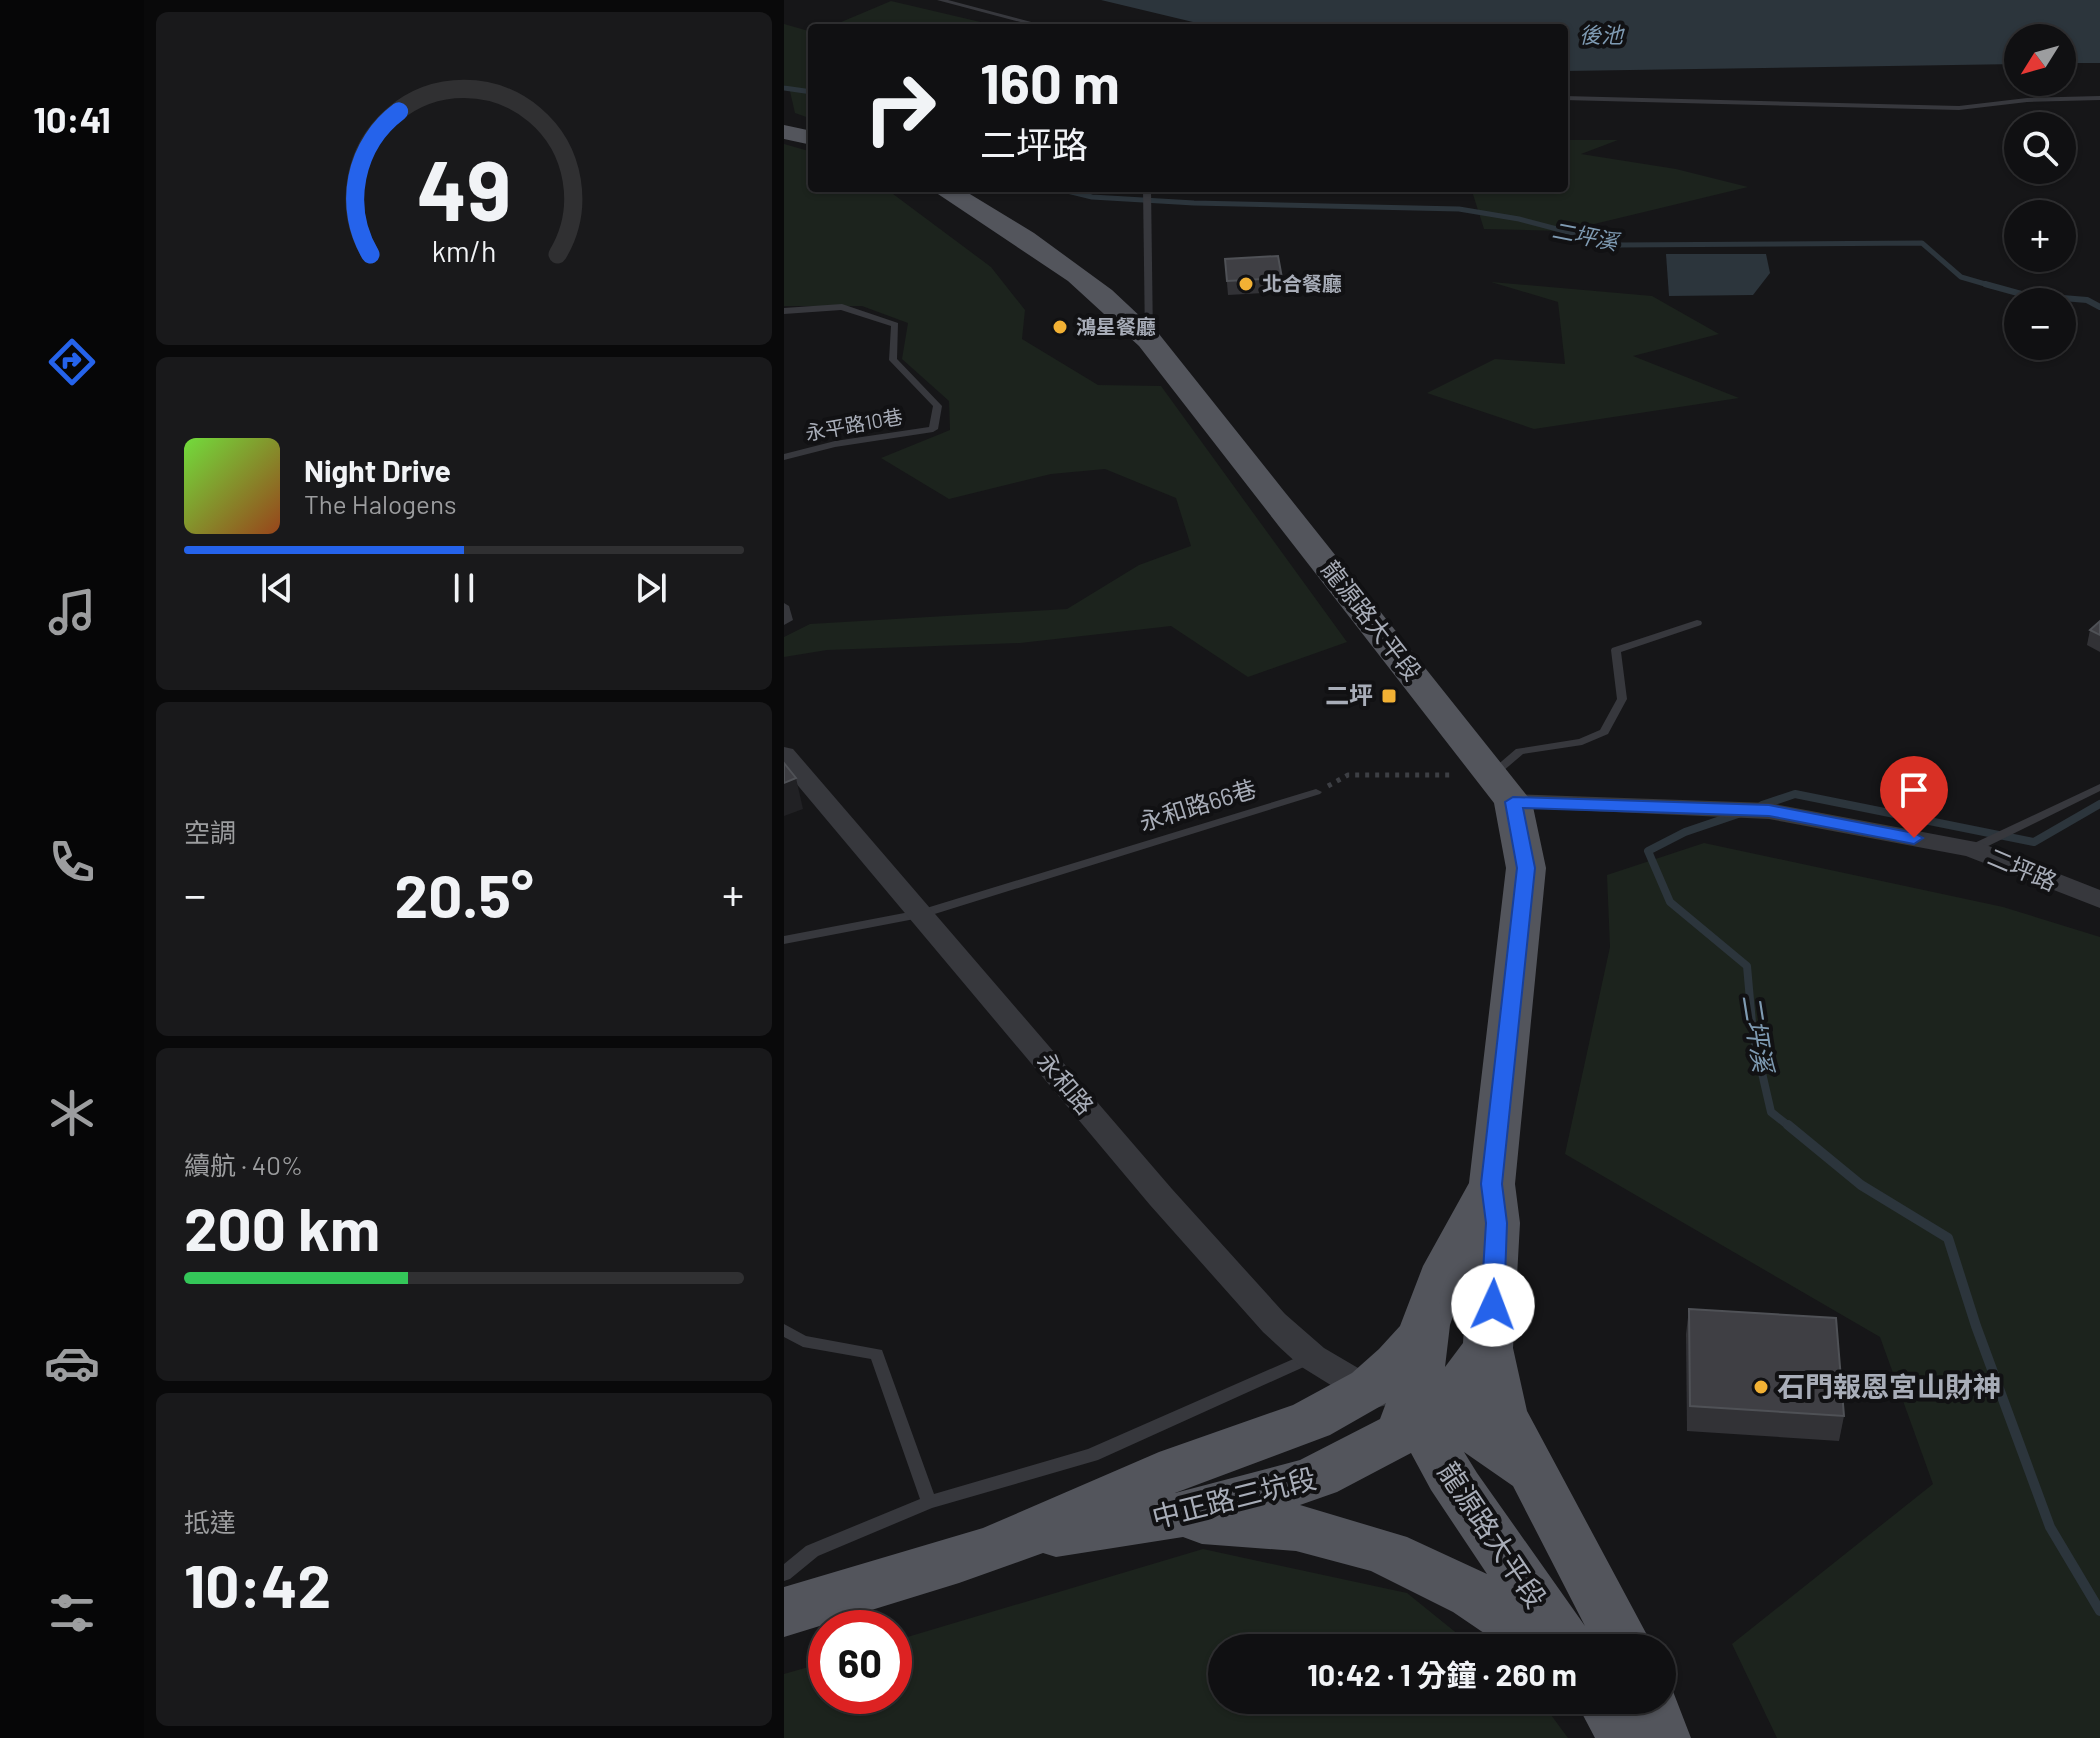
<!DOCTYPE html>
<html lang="zh-TW">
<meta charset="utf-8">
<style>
body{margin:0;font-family:Barlow,"Noto Sans TC",sans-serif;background:#19191b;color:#f1f3f6;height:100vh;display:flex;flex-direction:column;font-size:30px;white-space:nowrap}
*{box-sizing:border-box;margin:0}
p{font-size:26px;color:#9c9d9f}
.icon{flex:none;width:44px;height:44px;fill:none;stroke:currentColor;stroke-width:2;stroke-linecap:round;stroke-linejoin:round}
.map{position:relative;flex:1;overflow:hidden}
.panel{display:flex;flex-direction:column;gap:12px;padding:12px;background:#09090a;width:640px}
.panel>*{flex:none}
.top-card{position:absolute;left:24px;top:24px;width:760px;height:168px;border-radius:8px;box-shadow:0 2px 6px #0004,0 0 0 2px #303032;background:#101012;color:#f1f3f6;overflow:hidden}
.needle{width:52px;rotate:233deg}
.tools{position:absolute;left:1220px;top:24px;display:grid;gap:16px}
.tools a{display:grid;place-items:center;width:72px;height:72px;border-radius:50%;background:#101012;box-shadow:0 2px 6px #0004,0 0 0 2px #303032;font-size:40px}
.speed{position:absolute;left:24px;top:1610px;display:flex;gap:16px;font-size:40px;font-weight:700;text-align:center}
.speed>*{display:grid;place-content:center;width:104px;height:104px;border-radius:50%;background:#101012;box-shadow:0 2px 6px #0004,0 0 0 2px #303032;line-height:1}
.speed .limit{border:12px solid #d22;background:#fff;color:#111}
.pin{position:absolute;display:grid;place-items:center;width:68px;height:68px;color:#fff;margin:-82px -34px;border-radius:50% 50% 50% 0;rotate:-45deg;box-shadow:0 0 8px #0007}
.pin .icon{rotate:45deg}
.me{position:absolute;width:88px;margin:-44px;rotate:2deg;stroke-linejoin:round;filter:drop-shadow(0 0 6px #0008)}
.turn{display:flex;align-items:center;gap:28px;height:168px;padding:0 40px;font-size:36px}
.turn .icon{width:104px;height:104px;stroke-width:2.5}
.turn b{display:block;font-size:56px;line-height:68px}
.big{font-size:60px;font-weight:700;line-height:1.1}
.panel .card{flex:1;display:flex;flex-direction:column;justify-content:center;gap:12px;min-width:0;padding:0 28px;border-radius:12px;background:#19191b}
.panel .dial{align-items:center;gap:0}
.dial svg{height:208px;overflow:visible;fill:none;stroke:#303032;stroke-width:7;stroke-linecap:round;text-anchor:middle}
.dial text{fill:#f1f3f6;stroke:none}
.song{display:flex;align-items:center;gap:24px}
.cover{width:96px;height:96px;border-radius:12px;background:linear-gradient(135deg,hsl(100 70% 55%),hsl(20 70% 35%))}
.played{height:8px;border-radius:4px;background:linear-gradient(90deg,#2563eb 50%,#303032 50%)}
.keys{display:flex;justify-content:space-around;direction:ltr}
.heat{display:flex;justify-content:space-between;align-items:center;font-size:44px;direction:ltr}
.charge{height:12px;border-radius:6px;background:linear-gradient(90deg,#34c759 40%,#303032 0)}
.trip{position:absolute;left:424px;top:1634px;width:468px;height:80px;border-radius:40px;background:#101012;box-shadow:0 2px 6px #0004,0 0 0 2px #303032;font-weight:700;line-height:80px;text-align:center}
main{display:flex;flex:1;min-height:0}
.tab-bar{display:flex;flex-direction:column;width:144px;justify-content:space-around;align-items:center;background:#060607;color:#9c9d9f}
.tab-bar .icon{width:56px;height:56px}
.tab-bar .selected{color:#2563eb}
.tab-bar b{font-size:36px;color:#f1f3f6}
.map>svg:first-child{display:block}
.green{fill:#1c231d}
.water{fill:#2c353c}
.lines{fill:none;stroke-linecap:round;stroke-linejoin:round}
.stream-far3{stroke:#2c353c;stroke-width:5}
.stream-far2{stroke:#2c353c;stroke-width:6}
.stream-far1{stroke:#2c353c;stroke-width:8}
.stream{stroke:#2c353c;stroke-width:10}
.path{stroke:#3d3f44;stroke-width:5;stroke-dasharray:4 6;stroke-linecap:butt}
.lane{fill:#37383d;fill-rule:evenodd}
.street{fill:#37383d;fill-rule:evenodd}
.primary{fill:#53555c;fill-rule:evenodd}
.wall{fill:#323236}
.shaded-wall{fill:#212124}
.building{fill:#3f3f44;stroke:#4f5156;stroke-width:2}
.route{fill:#2563eb;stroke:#184099;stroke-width:2}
.poi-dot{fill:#f2b134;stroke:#111113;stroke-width:3}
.labels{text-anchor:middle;stroke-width:8;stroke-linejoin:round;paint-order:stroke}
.far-poi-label{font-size:20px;font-weight:bold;fill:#a8adb8;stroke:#111113;text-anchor:start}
.far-street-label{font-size:20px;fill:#a8adb8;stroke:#111113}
.far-water-label{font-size:22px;font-style:italic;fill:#7f9bb3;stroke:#111113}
.street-label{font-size:24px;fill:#a8adb8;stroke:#111113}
.poi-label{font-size:24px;font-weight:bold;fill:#a8adb8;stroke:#111113;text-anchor:end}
.water-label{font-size:26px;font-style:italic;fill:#7f9bb3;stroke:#111113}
.near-poi-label{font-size:28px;font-weight:bold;fill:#a8adb8;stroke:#111113;text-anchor:start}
.near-street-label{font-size:28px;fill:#a8adb8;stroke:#111113}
</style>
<main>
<nav class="tab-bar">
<b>10:41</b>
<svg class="icon selected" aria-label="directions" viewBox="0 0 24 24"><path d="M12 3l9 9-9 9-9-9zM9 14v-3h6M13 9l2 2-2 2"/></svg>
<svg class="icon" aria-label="music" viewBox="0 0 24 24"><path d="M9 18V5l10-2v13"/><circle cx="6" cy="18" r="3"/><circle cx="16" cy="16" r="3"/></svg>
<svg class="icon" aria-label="phone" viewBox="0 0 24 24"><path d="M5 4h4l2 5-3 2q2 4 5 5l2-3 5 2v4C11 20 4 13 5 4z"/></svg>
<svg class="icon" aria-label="climate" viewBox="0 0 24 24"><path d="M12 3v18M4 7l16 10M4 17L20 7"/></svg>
<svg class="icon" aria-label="car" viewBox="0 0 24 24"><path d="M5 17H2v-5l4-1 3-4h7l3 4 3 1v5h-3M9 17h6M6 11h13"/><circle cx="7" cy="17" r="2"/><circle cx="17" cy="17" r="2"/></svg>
<svg class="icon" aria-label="filters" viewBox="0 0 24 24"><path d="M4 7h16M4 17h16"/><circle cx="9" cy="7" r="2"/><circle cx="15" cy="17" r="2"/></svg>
</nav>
<section class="panel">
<div class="card dial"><svg viewBox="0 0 100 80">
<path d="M14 69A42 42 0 1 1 86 69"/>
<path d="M14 69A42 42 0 0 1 25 14" stroke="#2563eb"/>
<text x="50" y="56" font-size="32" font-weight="700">49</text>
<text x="50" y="72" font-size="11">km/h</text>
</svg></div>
<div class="card">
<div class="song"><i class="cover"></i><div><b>Night Drive</b><p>The Halogens</p></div></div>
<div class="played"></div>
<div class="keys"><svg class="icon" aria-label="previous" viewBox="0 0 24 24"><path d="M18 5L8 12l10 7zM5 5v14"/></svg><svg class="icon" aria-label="pause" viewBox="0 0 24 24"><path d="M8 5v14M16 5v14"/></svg><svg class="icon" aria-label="next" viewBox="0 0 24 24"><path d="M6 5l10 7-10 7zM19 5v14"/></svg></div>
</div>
<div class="card"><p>空調</p>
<div class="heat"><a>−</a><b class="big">20.5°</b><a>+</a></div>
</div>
<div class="card"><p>續航 · 40%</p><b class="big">200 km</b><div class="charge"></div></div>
<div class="card"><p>抵達</p><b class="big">10:42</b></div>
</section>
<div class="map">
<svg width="1316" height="1738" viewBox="0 0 1316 1738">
<rect width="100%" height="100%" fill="#161618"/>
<g class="green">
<path d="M107 1 222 28H43Z"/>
<path d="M0 24 28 32V119L11 113 5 87 0 85Z"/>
<path d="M780 140H834L797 154 892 169 964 187 781 231 700 229 687 188H780Z"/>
<path d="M0 144 28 152V188H101L207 267 241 310 238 339 314 385 377 386 563 642 464 677 387 626 236 643 43 650 0 657V637L26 624 283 609 355 565 407 546 392 498 321 469 267 474 165 499 97 458 166 430 165 401 118 359 124 323 78 306H0Z"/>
<path d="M707 282 868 296 935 334 849 356 955 398 750 429 643 393 711 359 781 364 774 302Z"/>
<path d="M920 843 1219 907 1316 937V1738H993L948 1644 1149 1484 1096 1337 781 1154 826 947 823 875Z"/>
<path d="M419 1549 623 1593 691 1648H438V1700H756L784 1738H0V1674L42 1662V1696H110V1641Z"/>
</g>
<g class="water">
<path d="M317 0H1316V63H1278V38H1234V64L780 71V28H434Z"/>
<path d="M882 254H982L986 273 969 295 885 296Z"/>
</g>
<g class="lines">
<g class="stream-far3">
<path d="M0 88 28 92"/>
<path d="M271 188 308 197 410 203 675 209 735 219 834 245 1138 243 1177 277 1208 286"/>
</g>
<path class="stream-far2" d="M1201 284 1241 295 1303 300 1316 307"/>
<g class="stream-far1">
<path d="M978 805 1011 794 1250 842 1316 804"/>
<path d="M954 814 901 832 864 851 886 902 963 966 969 1034 987 1112 1006 1127"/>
</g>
<path class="stream" d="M1004 1125 1077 1185 1164 1238 1192 1326 1266 1527 1316 1611"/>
<path class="path" d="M544 786 564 775H671"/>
<g class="lane">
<path d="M153 0H164L270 28H259Z"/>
<path d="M780 96 1175 106 1243 98 1316 96V100L1243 102 1175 110 780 100Z"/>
<path d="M359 188H367L369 340 365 343 361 340Z"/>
<path d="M58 304 114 323 113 359 158 406 154 429 149 432 51 447 0 460V454L51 441 145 427 149 406 105 360 107 326 57 310 0 314V308Z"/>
<path d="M0 603 5 606 9 620 0 625Z"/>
<path d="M913 620 917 621 918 623 917 625 837 652 843 699 824 734 798 745 739 754 712 777H704L702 775 704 773 732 749 795 739 816 730 833 699 827 650 828 648Z"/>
<path d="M1316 784V791L1192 852 1188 853 1182 849 1184 846Z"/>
<path d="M532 789 538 792 536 794 141 917 0 944V936L136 910Z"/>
<path d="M0 1324 22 1336 98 1350 150 1494 304 1449 523 1353 528 1351 533 1353 536 1357 533 1361 314 1460 148 1508 34 1556 6 1579 0 1581V1564L22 1546 136 1499 87 1359 19 1347 0 1337Z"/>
</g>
<g class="street">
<path d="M0 747 9 749 388 1189 501 1314 540 1348 603 1385 608 1395 603 1405 591 1408 579 1405 516 1366 479 1332 366 1205 0 769Z"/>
<path d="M729 794 985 803 1197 843 1316 890V908L1182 856 985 819 720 807 716 802 720 797Z"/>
</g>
<g class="primary">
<path d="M0 125 28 131V145L0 139Z"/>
<path d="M145 188H176L250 233 328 290 375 334 748 802 762 868 731 1184 736 1223 729 1348 743 1411 870 1648H813L811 1644 812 1648H722L669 1612 587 1571 512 1551 418 1544 399 1537 272 1557 259 1553 175 1583 0 1637V1587L199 1528 375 1452 509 1405 568 1373 595 1349 616 1326 639 1266 685 1183 722 868 710 803 355 346 284 281ZM684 1272 679 1343 661 1367 666 1325ZM602 1403 596 1419 516 1460 391 1493 546 1435ZM680 1452 729 1486 801 1626 693 1473ZM627 1453 647 1490 703 1574 623 1537 516 1505 553 1492Z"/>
<path d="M878 1678 885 1681 907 1738H811L791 1700H878Z"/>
</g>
</g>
<g class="wall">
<path d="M441 259 498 278 499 292 444 295Z"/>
<path d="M1316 621V652L1303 645 1306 630Z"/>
<path d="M905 1309 1060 1416 1055 1441 903 1431 902 1334Z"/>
</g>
<path class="shaded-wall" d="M12 778 19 809 0 816V783Z"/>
<g class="building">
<path d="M494 256 498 278 443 281 441 259Z"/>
<path d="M1316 621V635L1306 630Z"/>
<path d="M0 763 12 778 0 783Z"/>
<path d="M905 1309 1052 1318 1060 1416 906 1406Z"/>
</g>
<path class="route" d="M729 797 985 805 1130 833 1139 838 1130 844 985 816 739 808 751 868 718 1184 723 1223 720 1305 717 1311H701L697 1305 702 1223 697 1184 733 868 721 802Z"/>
<g class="poi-dot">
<circle cx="462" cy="284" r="8"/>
<circle cx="276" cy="327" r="8"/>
<rect x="597" y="688" width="16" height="16" rx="4"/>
<circle cx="977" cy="1387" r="8"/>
</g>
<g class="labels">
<g class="far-poi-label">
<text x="478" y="291">北合餐廳</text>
<text x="292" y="334">鴻星餐廳</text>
</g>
<g class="far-street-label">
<text transform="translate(70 425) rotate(-10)" y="7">永平路10巷</text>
</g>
<g class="far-water-label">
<text x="817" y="43">後池</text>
<text transform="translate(801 236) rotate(11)" y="8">二坪溪</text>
</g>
<g class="street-label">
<text transform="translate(587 621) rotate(52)" y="8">龍源路大平段</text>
<text transform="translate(414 806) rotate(-17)" y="8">永和路66巷</text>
<text transform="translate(1238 870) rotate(23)" y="8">二坪路</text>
<text transform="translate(281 1084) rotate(50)" y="8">永和路</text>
</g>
<g class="poi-label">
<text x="589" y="704">二坪</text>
</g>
<g class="water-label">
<text transform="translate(973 1033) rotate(81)" y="9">二坪溪</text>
</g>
<g class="near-poi-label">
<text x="993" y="1397">石門報恩宮山財神</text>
</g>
<g class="near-street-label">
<text transform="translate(450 1498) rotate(-14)" y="10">中正路三坑段</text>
<text transform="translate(708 1535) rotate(56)" y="10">龍源路大平段</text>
</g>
</g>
</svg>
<div class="tools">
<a><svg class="needle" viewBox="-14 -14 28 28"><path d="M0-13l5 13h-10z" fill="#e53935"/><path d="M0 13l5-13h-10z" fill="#9c9d9f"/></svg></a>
<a><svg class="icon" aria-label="search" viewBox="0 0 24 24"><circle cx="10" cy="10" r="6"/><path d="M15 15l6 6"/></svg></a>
<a>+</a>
<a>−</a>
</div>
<div class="speed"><div class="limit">60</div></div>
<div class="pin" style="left:1130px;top:838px;background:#d93025"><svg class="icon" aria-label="arrive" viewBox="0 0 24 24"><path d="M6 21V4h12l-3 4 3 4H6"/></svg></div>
<svg class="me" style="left:709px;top:1305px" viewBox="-20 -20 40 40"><circle r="19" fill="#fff"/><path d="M0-13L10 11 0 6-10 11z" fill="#2563eb"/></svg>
<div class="trip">10:42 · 1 分鐘 · 260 m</div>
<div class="top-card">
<div class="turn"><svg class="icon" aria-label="right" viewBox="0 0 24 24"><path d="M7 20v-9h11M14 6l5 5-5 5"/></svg><div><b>160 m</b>二坪路</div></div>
</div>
</div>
</main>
